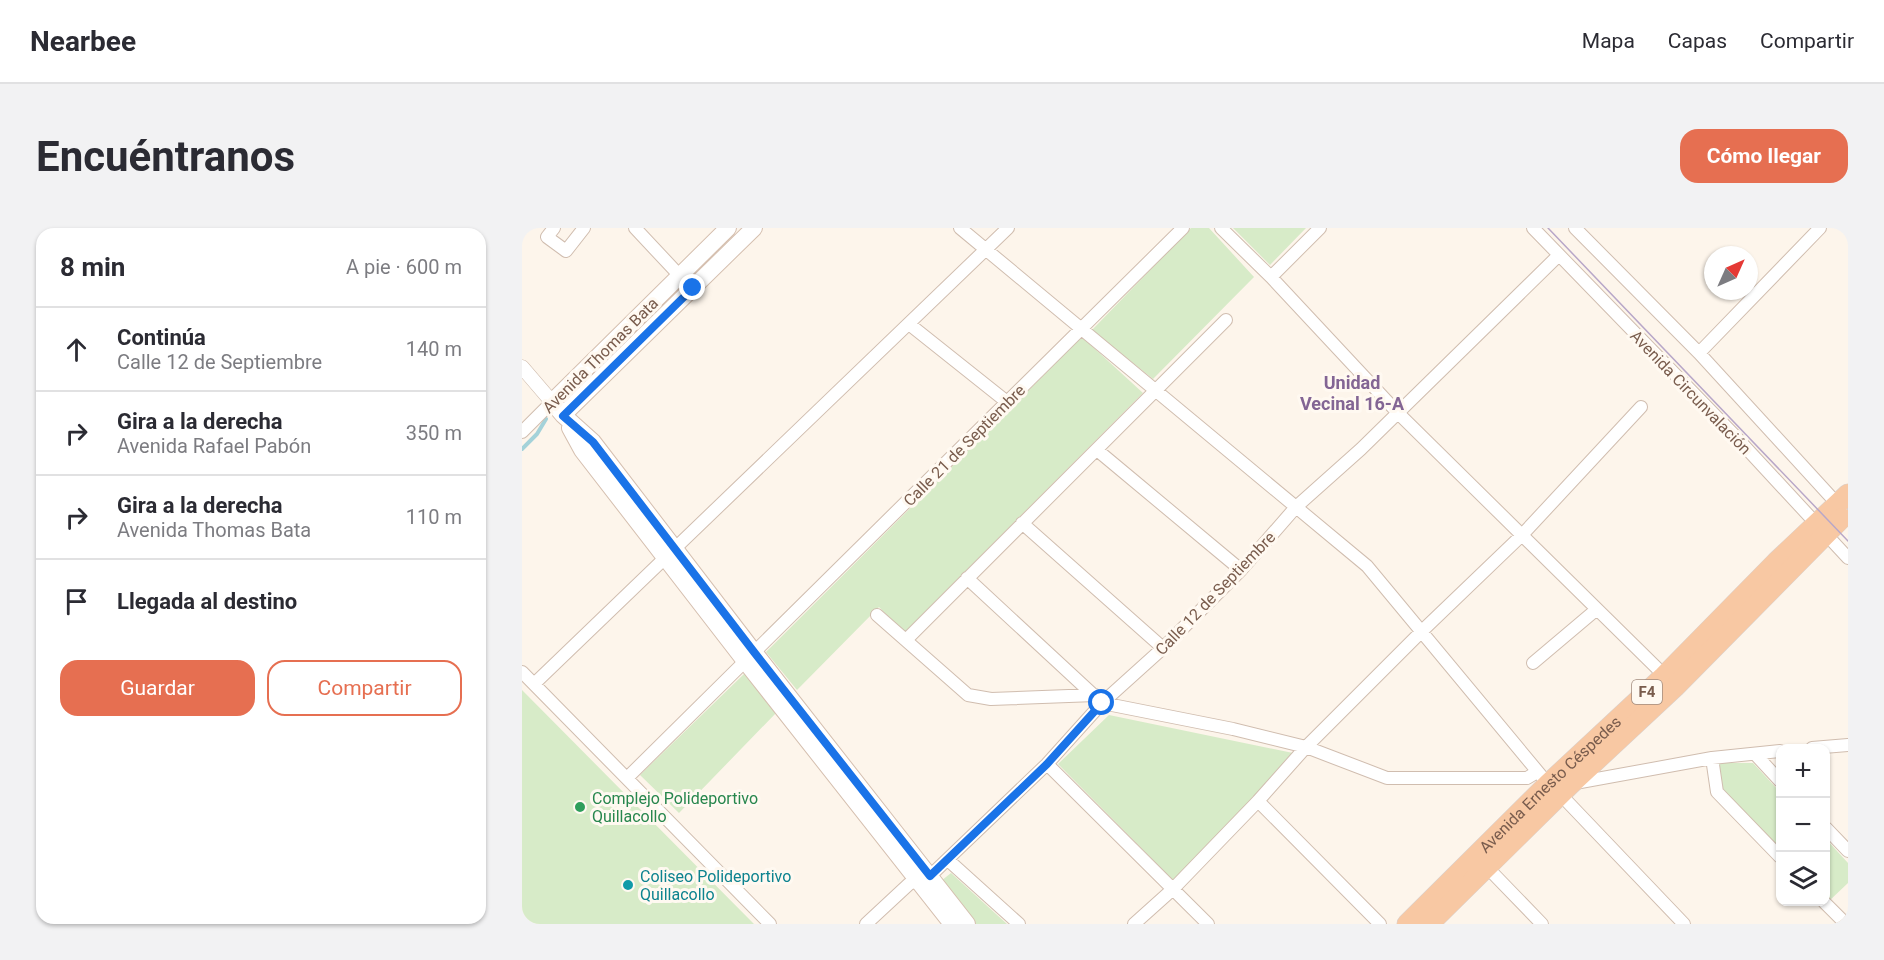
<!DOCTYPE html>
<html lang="es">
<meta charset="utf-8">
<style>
body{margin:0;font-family:Roboto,sans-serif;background:#f2f2f3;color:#2b2b33}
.controls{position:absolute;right:18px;bottom:18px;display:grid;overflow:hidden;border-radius:12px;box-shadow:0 2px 4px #0004}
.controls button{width:54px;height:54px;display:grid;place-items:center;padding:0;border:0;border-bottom:2px solid #e1e1e2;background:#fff;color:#2b2b33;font:30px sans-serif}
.compass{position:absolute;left:1182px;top:18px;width:54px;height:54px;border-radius:50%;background:#fff;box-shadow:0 2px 4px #0004;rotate:45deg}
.stop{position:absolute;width:18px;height:18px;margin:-14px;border:4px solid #1a73e8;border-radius:50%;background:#fff}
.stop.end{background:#1a73e8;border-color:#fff;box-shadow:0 2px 6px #0008}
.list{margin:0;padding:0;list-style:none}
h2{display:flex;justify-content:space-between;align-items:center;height:78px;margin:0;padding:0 24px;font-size:26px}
h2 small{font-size:20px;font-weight:400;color:#7c7c81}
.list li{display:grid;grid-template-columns:39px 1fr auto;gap:18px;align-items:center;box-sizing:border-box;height:84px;padding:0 24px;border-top:2px solid #e1e1e2}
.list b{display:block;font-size:22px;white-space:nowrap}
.list p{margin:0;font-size:20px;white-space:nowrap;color:#7c7c81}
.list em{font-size:20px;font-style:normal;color:#7c7c81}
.actions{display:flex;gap:12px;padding:18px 24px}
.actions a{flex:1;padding:14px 0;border:2px solid #e66f51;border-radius:18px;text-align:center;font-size:21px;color:#e66f51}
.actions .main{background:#e66f51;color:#fff}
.icon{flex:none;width:33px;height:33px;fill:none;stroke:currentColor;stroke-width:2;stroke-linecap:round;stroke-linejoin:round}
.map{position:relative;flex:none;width:1326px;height:696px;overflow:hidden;border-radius:18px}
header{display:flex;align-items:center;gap:36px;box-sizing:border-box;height:84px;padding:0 30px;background:#fff;border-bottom:2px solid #e1e1e2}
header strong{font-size:28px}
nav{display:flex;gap:33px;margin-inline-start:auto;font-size:21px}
.intro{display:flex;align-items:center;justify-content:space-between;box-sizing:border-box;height:144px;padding:0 36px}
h1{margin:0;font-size:42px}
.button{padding:15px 27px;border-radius:18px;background:#e66f51;color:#fff;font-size:21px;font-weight:700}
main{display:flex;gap:36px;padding:0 36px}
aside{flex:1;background:#fff;border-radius:18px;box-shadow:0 2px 4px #0004}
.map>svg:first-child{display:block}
.green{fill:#d7ebc8}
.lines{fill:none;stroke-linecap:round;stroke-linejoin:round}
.stream{stroke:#a4d2d9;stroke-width:4}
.minor-casing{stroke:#d0bdaf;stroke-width:14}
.tertiary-casing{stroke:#d0bdaf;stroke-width:15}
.secondary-casing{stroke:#d5bfaf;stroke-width:18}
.trunk-casing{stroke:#d9d1cd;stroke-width:21}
.minor{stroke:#fff;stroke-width:12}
.tertiary{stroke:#fff;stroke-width:14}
.secondary{stroke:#fff;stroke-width:16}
.trunk{stroke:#f8c8a3;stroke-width:20}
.tram{stroke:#b8a7c8;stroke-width:1.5}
.route{stroke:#1a73e8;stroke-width:8}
.leisure-dot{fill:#2e9e5b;stroke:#fff9f1;stroke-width:2}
.culture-dot{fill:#0f9aa8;stroke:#fff9f1;stroke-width:2}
.labels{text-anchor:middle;stroke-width:6;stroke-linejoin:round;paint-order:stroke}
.shield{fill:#fff9f1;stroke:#a18b7e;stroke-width:1.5}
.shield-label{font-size:15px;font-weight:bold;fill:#795c4d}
.street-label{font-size:16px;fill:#795c4d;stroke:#fff9f1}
.leisure-label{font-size:16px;fill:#27864d;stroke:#fff9f1;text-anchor:start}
.culture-label{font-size:16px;fill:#0d838f;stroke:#fff9f1;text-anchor:start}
.neighbourhood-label{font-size:18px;font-weight:bold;fill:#836594;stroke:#fff9f1}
</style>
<header>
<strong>Nearbee</strong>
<nav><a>Mapa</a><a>Capas</a><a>Compartir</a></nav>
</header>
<div class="intro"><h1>Encuéntranos</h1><a class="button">Cómo llegar</a></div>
<main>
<aside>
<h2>8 min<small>A pie · 600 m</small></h2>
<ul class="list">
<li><svg class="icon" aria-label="ahead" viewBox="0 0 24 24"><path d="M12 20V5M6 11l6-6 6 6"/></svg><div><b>Continúa</b><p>Calle 12 de Septiembre</p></div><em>140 m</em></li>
<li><svg class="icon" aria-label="right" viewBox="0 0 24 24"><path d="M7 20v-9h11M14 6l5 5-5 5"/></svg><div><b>Gira a la derecha</b><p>Avenida Rafael Pabón</p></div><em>350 m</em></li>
<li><svg class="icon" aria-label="right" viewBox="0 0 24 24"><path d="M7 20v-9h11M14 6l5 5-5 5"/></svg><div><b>Gira a la derecha</b><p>Avenida Thomas Bata</p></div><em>110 m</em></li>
<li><svg class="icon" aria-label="arrive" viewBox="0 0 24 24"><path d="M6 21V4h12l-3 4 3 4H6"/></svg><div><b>Llegada al destino</b></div></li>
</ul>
<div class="actions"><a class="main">Guardar</a><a>Compartir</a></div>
</aside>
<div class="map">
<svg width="1326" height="696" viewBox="0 0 1326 696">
<rect width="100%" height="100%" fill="#fdf5eb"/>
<!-- green -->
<path class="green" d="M 669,0 L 687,0 L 732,49 L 631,151 L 570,102 Z
M 711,0 L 784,0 L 748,37 Z
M 560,109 L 621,165 L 382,405 L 357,379 L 275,462 L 244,424 Z
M 223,445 L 254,485 L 157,585 L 118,547 Z
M 0,462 L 232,696 L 0,696 Z
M 587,487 L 776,526 L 651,652 L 536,536 Z
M 1195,535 L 1231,535 L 1258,564 L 1258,623 L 1200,562 Z
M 1304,611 L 1326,635 L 1326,655 L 1306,674 L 1304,671 Z
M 429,645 L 485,696 L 454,696 L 419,653 Z"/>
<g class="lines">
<!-- stream -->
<path class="stream" d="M 0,221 L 15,206 L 24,191"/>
<!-- minor casing -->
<g class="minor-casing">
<path id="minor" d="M 32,0 L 25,9 L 44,23 L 62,0
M 113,0 L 158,48
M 438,0 L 845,338 L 1026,556 L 1038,566 L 1162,696
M 699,0 L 749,49 L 876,185 L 1146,451
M 1011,0 L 1213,208 L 1326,330
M 1053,0 L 1177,125 L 1319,280
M 749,49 L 798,0
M 387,96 L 485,174
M 1177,125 L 1298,0
M 0,204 L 30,174
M 575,222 L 719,342
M 500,295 L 641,420
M 445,350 L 580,475 L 711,501 L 784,519 L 865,550 L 1005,550 L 1015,544
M 355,387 L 446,467 L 469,471 L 573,467
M 384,412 L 704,92
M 1011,435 L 1075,381
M 0,444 L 248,696
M 12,456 L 486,0
M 1290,520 L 1326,517
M 1233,526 L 1258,553
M 1190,530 L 1195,564 L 1258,629
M 525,536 L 686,696
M 105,550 L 661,0
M 1053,555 L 1190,530 L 1258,523
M 736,573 L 858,696
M 1304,600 L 1326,623
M 426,632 L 497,696
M 960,634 L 1020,696
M 1302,674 L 1324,696
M 344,696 L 387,656 L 408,648 L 525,536 L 580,475 L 641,420 L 719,342 L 774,279 L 839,221 L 1037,27
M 612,696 L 651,661 L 736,573 L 784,519 L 900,403 L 1000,307 L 1119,179"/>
</g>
<!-- tertiary casing -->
<g class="tertiary-casing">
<path id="tertiary" d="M 0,139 L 30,174"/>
</g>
<!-- secondary casing -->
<g class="secondary-casing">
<path id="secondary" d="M 206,0 L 30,174 L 41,187 L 71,214 L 232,424 L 445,696
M 41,187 L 232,0
M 48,200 L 60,222 L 223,433 L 430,696"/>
</g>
<!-- trunk casing -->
<g class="trunk-casing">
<g id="trunk">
<path id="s1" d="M 885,696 L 1026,556 L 1142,448 L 1254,334 L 1326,266"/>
<path d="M 907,696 L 1049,556 L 1153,459 L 1320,290"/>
</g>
</g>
<!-- minor -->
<use href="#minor" class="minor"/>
<!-- tertiary -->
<use href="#tertiary" class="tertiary"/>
<!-- secondary -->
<use href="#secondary" class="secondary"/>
<!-- trunk -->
<use href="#trunk" class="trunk"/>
<!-- tram -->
<path class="tram" d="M 1026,0 L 1326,313"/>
</g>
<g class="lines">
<!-- route -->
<path class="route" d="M 171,60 L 41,188 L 71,214 L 232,424 L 408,648 L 525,536 L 580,475"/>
</g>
<!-- markers -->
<circle class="leisure-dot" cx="58" cy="579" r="6"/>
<circle class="culture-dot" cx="106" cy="657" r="6"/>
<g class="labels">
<!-- shield labels -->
<rect class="shield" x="1110" y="452" width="30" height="24" rx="4.5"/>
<g class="shield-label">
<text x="1125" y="469">F4</text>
</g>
<!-- street labels -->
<g class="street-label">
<text transform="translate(78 127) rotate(-45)" y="6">Avenida Thomas Bata</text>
<text transform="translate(1169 164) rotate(46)" y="6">Avenida Circunvalación</text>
<text transform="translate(442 217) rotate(-45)" y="6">Calle 21 de Septiembre</text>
<text transform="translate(693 365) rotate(-46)" y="6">Calle 12 de Septiembre</text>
<text dy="6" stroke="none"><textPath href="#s1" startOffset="200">Avenida Ernesto Céspedes</textPath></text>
</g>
<!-- leisure labels -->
<g class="leisure-label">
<text x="70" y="576">Complejo Polideportivo<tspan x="70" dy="18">Quillacollo</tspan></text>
</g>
<!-- culture labels -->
<g class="culture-label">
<text x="118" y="654">Coliseo Polideportivo<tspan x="118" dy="18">Quillacollo</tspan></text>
</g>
<!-- neighbourhood labels -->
<g class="neighbourhood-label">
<text x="830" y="161">Unidad<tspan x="830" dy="21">Vecinal 16-A</tspan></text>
</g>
</g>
</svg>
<div class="controls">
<button>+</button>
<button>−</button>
<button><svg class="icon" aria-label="layers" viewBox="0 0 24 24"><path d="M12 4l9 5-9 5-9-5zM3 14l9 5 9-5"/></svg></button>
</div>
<svg class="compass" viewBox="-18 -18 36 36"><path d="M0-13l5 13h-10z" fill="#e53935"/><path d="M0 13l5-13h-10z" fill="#7c7c81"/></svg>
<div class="stop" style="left:580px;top:475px"></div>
<div class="stop end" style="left:171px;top:60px"></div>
</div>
</main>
